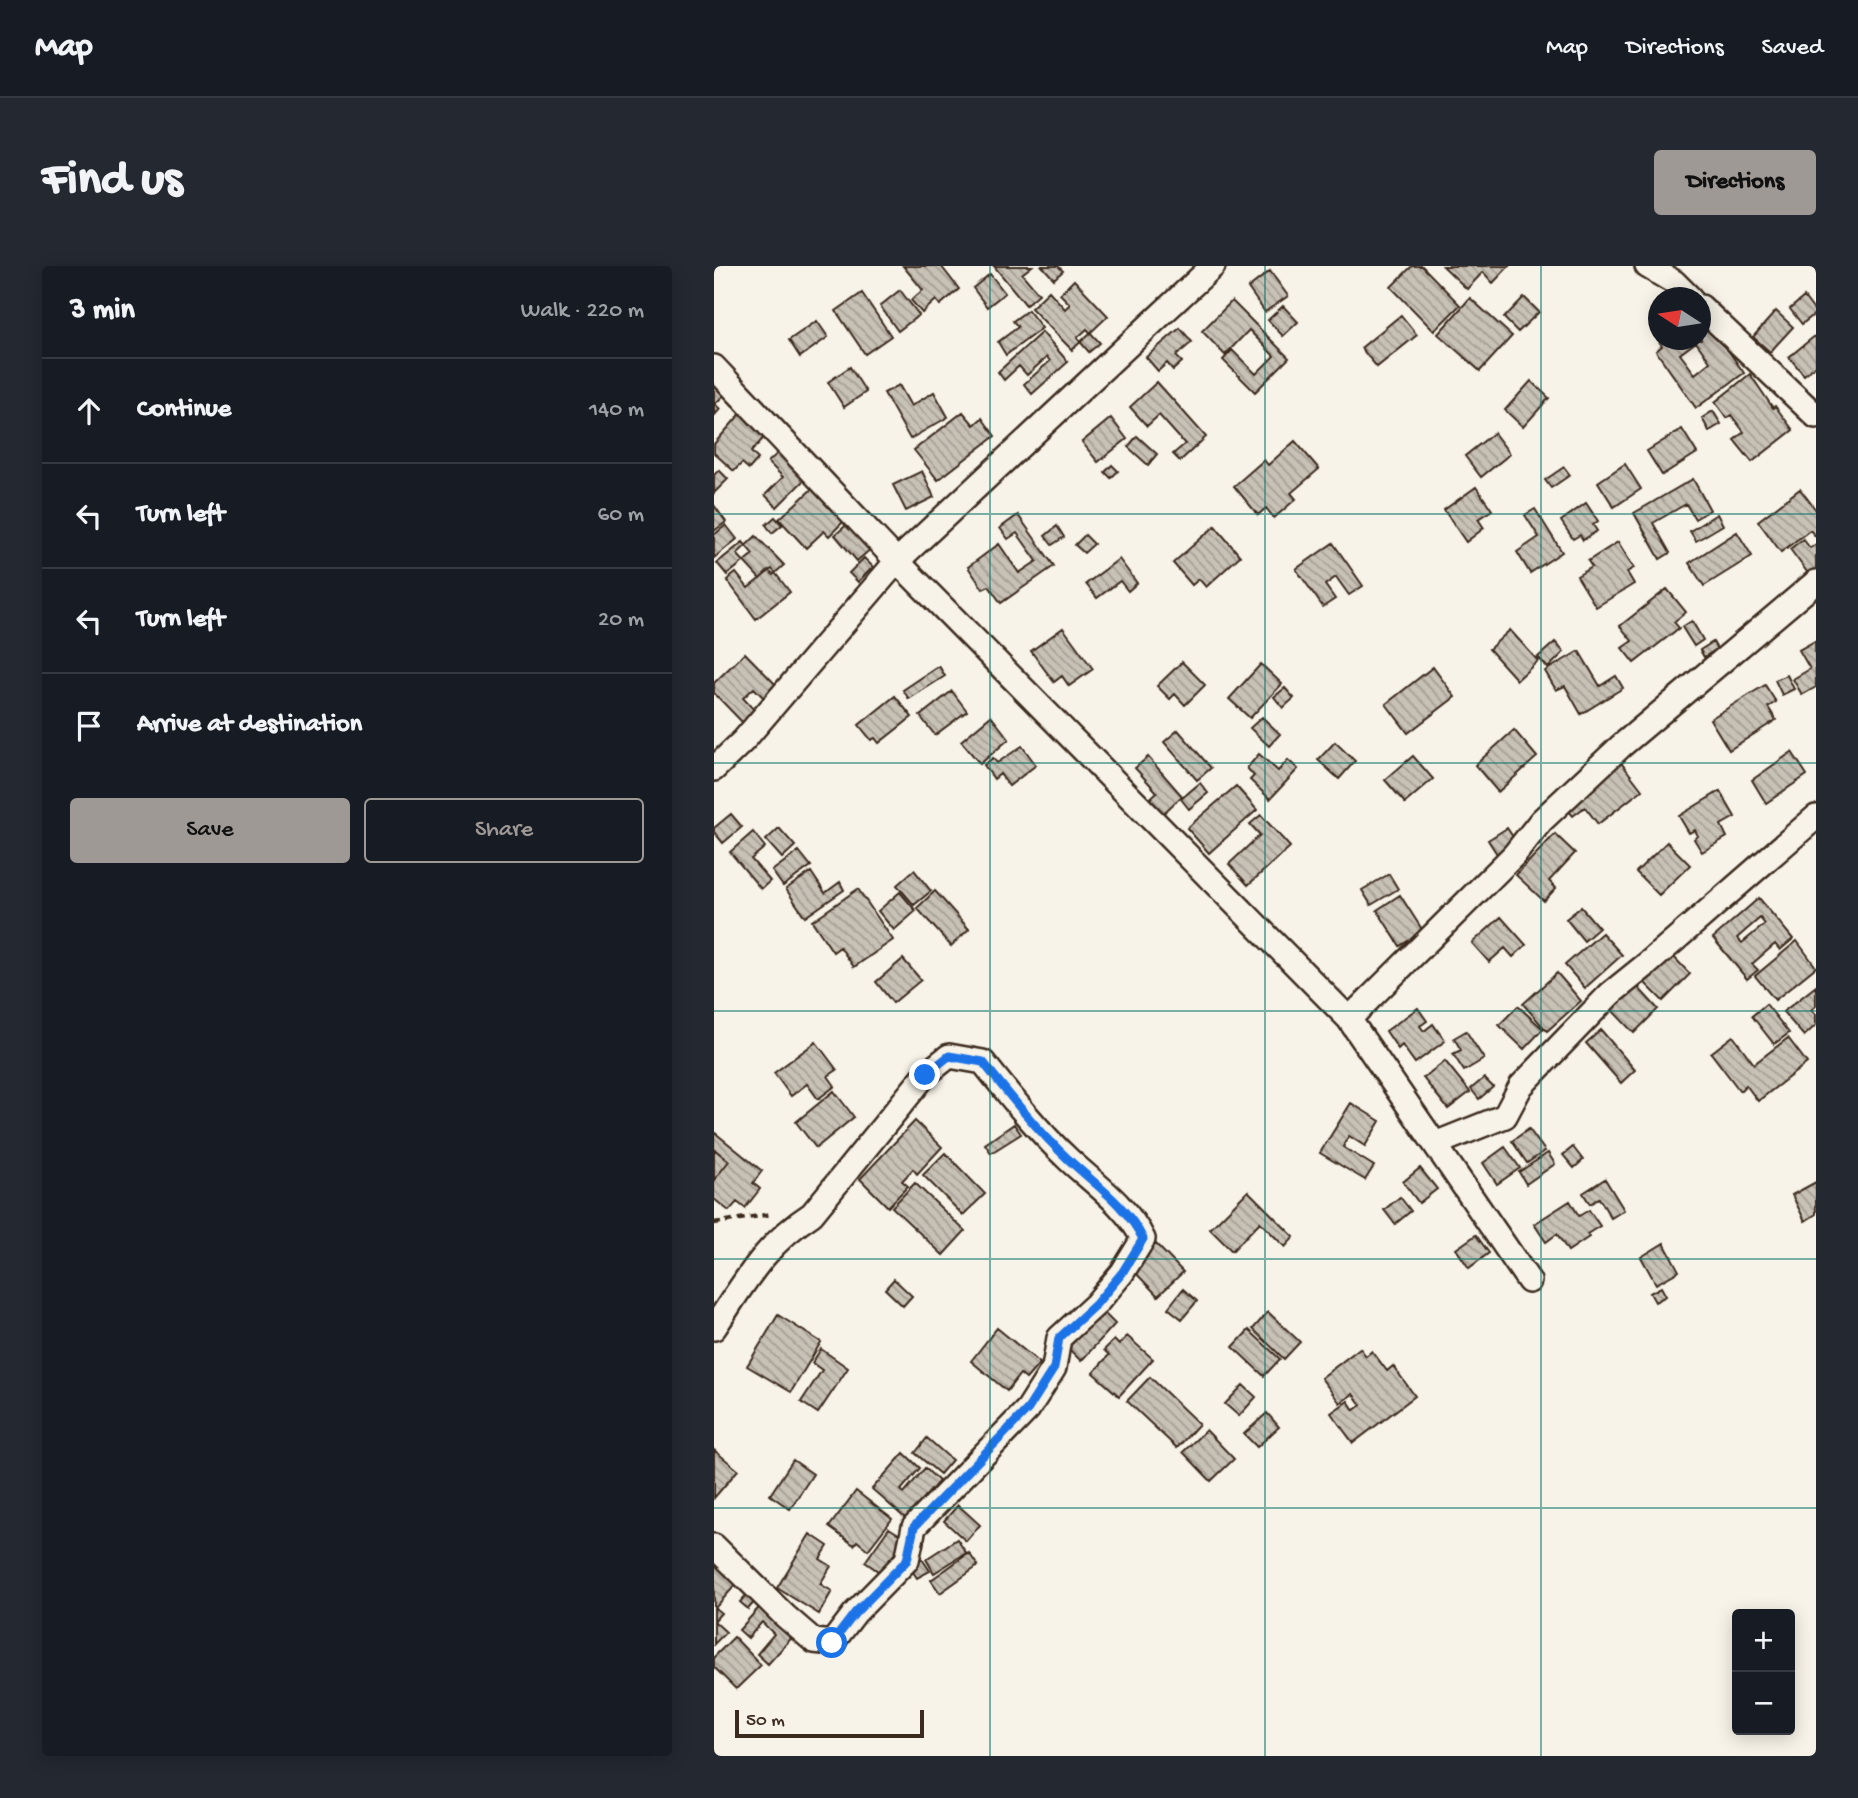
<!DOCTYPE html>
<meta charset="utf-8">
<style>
body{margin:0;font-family:"Gochi Hand",sans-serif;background:#242831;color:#f1f3f6}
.controls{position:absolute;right:21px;bottom:21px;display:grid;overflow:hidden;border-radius:7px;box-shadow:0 4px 18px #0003}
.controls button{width:63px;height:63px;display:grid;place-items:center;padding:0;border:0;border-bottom:2px solid #363941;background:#171b24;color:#f1f3f6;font:35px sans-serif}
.compass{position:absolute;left:934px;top:21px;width:63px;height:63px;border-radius:50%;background:#171b24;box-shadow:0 4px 18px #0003;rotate:282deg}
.scale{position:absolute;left:21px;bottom:18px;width:189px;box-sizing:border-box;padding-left:7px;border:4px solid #3b2a1e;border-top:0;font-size:19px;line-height:24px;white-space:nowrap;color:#3b2a1e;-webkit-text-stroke:5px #f7f3e8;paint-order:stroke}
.stop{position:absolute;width:21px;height:21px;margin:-16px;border:5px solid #1a73e8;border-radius:50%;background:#fff}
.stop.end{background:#1a73e8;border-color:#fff;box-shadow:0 2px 7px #0008}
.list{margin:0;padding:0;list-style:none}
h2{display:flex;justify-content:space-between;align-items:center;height:91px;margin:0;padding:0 28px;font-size:30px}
h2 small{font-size:23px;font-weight:400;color:#9ea1a6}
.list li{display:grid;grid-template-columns:46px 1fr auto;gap:21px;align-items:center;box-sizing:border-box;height:105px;padding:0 28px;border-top:2px solid #363941}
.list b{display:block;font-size:26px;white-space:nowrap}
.list em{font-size:23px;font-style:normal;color:#9ea1a6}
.actions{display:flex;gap:14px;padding:21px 28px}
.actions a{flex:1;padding:16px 0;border:2px solid #9f9995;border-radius:7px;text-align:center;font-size:24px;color:#9f9995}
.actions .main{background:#9f9995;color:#111}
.icon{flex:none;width:38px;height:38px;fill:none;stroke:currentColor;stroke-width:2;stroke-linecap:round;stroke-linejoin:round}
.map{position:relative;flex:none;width:1102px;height:1490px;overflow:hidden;border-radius:7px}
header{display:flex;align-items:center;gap:42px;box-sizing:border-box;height:98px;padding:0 35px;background:#171b24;border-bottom:2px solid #363941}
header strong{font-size:33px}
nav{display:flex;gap:38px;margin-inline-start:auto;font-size:24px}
.intro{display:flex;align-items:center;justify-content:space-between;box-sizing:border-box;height:168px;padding:0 42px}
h1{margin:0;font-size:49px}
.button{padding:18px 32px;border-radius:7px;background:#9f9995;color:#111;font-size:24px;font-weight:700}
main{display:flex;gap:42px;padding:0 42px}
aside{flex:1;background:#171b24;border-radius:7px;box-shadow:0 4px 18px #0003}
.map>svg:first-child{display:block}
.building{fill:url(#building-back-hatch);stroke:#3b2a1e;stroke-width:2;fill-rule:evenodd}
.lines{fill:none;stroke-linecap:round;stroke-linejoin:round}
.minor-casing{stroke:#3b2a1e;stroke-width:28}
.path{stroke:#3b2a1e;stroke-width:4.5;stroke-dasharray:7 5;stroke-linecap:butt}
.minor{stroke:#f7f3e8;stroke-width:23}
.route{stroke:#1a73e8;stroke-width:9}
.grid{fill:none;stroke:#0f766e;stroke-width:2;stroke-opacity:0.55}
</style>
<header>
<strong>Map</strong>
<nav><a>Map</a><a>Directions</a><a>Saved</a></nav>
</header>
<div class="intro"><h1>Find us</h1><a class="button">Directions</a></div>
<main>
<aside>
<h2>3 min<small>Walk · 220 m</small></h2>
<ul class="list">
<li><svg class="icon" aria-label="ahead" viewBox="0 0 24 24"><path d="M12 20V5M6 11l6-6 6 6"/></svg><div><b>Continue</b></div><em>140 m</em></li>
<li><svg class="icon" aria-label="left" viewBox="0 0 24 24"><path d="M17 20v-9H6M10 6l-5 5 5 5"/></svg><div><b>Turn left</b></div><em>60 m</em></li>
<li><svg class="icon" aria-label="left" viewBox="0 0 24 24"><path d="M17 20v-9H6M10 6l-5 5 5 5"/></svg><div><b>Turn left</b></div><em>20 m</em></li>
<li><svg class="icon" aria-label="arrive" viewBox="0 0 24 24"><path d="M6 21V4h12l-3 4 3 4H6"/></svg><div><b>Arrive at destination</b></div></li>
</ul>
<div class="actions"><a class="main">Save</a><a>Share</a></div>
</aside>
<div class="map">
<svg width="1102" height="1490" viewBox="0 0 1102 1490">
<defs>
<pattern id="building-back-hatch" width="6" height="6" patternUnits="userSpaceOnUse" patternTransform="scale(1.75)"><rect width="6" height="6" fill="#c8c1b6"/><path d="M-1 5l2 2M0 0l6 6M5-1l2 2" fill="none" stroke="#a49d93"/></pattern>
</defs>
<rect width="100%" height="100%" fill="#f7f3e8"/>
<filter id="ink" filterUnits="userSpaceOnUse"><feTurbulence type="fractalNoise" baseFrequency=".0143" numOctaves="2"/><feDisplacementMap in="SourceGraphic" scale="14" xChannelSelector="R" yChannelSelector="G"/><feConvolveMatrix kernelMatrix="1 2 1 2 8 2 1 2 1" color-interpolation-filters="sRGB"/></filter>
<g filter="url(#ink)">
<!-- building -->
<path class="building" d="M 189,0 L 227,0 L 245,23 L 226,39 L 222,34 L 208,47 L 197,34 L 209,24 Z
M 280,0 L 318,0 L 308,8 L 325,28 L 312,39 Z
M 328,0 L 344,0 L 349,5 L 340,13 Z
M 698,0 L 708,0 L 746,39 L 720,65 L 677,21 Z
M 729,0 L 795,0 L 779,17 L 769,6 L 753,23 Z
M 556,5 L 574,30 L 551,46 L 534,22 Z
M 276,8 L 291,27 L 273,41 L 259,22 Z
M 360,14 L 394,50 L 358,84 L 317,42 L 335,25 L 351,43 L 356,38 L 346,28 Z
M 186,24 L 205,49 L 184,65 L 166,40 Z
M 148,27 L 177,70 L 151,88 L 122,45 Z
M 810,31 L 825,46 L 804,66 L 790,52 Z
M 1090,31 L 1102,47 L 1088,58 L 1076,43 Z
M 756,32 L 798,70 L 766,105 L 724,68 Z
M 518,35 L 575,92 L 541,126 L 509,94 L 518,84 L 542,108 L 560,90 L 535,64 L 511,89 L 488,65 Z
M 569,40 L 584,56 L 569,70 L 554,54 Z
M 314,44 L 328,62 L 292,89 L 284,76 L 304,61 L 299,55 Z
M 1062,45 L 1079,61 L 1056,86 L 1039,71 Z
M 987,46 L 1030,107 L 982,142 L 942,85 L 948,80 L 943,72 L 945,71 L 945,74 L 987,74 ZM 982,76 L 996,96 L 981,108 L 966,88 Z
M 687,49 L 703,69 L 663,101 L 647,82 Z
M 103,55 L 114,71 L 86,91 L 75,74 Z
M 466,62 L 478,76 L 462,90 L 468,96 L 459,104 L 453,97 L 444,105 L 432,91 Z
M 373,63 L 386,77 L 375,86 L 363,72 Z
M 328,66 L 354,96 L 318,128 L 310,118 L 336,95 L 333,91 L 313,109 L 305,100 L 290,114 L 284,106 Z
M 1102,69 L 1102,99 L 1090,109 L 1075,91 Z
M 136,101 L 152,126 L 130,141 L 114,116 Z
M 1036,108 L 1059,142 L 1061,140 L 1079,164 L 1038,196 L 1020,174 L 1030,166 L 1017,149 L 1013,152 L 1001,136 Z
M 817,115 L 835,132 L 809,161 L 791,144 Z
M 443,116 L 492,171 L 466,195 L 459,188 L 471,178 L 445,149 L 433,160 L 416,141 Z
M 0,117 L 11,128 L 1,138 L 6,143 L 0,150 Z
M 185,119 L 197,140 L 220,126 L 234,151 L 196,173 L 170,127 Z
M 999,145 L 1007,158 L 995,165 L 988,152 Z
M 28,146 L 53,168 L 37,186 L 44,193 L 35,203 L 28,197 L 20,205 L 0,187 L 0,178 Z
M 249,146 L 260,159 L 268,152 L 281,170 L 224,214 L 200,184 Z
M 397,152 L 413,173 L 384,196 L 368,176 Z
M 968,163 L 983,187 L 948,209 L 933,185 Z
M 780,167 L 796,188 L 767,211 L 751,190 Z
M 423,170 L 443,188 L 434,199 L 414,181 Z
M 581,175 L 605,203 L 577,227 L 582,233 L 560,252 L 552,242 L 544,249 L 520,220 L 550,194 L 554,199 Z
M 67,184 L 94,210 L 63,241 L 51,229 L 69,211 L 54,196 Z
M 911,198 L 927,223 L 900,241 L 884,216 Z
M 398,199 L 404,205 L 397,212 L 391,206 Z
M 850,201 L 856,209 L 837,222 L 831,214 Z
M 5,204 L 14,213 L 0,227 L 0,209 Z
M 208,205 L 220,231 L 192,245 L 179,219 Z
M 979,213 L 996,244 L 981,253 L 972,238 L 939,257 L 956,287 L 946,293 L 920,247 Z
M 762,221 L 778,244 L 764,253 L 770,262 L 752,276 L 730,244 Z
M 99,222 L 130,255 L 115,270 L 110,265 L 92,282 L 65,253 Z
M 1086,223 L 1102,244 L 1102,271 L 1096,264 L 1067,286 L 1044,255 Z
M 872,237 L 884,255 L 879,259 L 883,265 L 869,274 L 866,269 L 859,273 L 847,255 Z
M 0,239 L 12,256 L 0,265 Z
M 821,243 L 848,286 L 816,307 L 803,286 L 825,271 L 811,249 Z
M 1003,248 L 1009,259 L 982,275 L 976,265 Z
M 304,249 L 340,300 L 287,337 L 275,320 L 269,323 L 254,301 L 285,278 L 305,307 L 323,295 L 303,267 L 294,273 L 286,262 Z
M 61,251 L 68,259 L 58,267 L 52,259 Z
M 137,255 L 159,281 L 143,295 L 121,269 Z
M 12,259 L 23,273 L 0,292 L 0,269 Z
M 343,260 L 350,271 L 338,279 L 331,270 Z
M 501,260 L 526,290 L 492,321 L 485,313 L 478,319 L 459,297 Z
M 1023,266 L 1038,290 L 990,320 L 975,297 Z
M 371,269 L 380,278 L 370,287 L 361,279 Z
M 42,270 L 70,299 L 59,309 L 55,304 L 46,313 L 23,288 Z
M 1089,273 L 1096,282 L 1102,278 L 1102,311 L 1099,314 L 1076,283 Z
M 29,276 L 39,288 L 13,309 L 3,297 Z
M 904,276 L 920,302 L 913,306 L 920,318 L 882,341 L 863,310 L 878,301 L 874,295 Z
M 619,277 L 649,320 L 635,329 L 622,311 L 611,319 L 621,333 L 609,341 L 582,303 Z
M 150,292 L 159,301 L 144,316 L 135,307 Z
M 405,293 L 423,317 L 414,325 L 406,315 L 383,332 L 372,318 Z
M 58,303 L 76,326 L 42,353 L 13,314 L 22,307 L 34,322 Z
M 953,323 L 972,346 L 960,356 L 965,362 L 920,397 L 908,382 L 918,375 L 906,360 Z
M 978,355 L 989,374 L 980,380 L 968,361 Z
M 349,362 L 379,403 L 355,420 L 348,410 L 340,416 L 317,385 Z
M 796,364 L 824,395 L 803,414 L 775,383 Z
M 1101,375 L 1102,421 L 1088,429 L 1079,413 L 1096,403 L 1085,384 Z
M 841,376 L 850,386 L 834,402 L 824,391 Z
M 999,376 L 1003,383 L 990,391 L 986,384 Z
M 865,385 L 886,420 L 902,410 L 909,422 L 867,448 L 851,420 L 842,424 L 831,405 Z
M 31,387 L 65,422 L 53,435 L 40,422 L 29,432 L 42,446 L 30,458 L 0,427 L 0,417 Z
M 468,396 L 491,419 L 471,439 L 461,428 L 456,433 L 443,420 Z
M 547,398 L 568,418 L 536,452 L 515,433 Z
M 225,400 L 231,410 L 195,433 L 189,424 Z
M 719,401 L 741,431 L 694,467 L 672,438 Z
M 1073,409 L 1080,423 L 1068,429 L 1061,414 Z
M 1051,419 L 1062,436 L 1054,441 L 1062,454 L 1015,484 L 996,453 Z
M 571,422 L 580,432 L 569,442 L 560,431 Z
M 238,425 L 253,445 L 221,469 L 206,450 Z
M 181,430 L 198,451 L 165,477 L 161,472 L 157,474 L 145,459 Z
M 277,450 L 295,473 L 266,498 L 247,475 Z
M 548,451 L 566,468 L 555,480 L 536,462 Z
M 464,464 L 497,502 L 483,514 L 450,476 Z
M 800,464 L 823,491 L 784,526 L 761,499 Z
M 621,476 L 641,495 L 625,513 L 604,494 Z
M 308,480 L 322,499 L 295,520 L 286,508 L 280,513 L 270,499 L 279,492 L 283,497 Z
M 1078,486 L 1093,509 L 1052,537 L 1038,514 Z
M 545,488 L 564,505 L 574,494 L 584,503 L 556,533 L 536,514 L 540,510 L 533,502 Z
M 699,490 L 719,513 L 691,537 L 671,514 Z
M 434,491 L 468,530 L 441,555 L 428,540 L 443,526 L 421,502 Z
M 905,494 L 928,524 L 884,558 L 871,541 L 859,550 L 849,538 Z
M 486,517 L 494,527 L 475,543 L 467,533 Z
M 522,520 L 543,544 L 495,587 L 473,562 Z
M 1006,525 L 1021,551 L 1007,559 L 1013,571 L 988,586 L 980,573 L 984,570 L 981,564 L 975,567 L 965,550 Z
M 17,548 L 28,561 L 9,577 L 0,566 L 0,562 Z
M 547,549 L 576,581 L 534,619 L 515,598 L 546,569 L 536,558 Z
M 65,562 L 81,580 L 68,592 L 52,574 Z
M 793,562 L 811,589 L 792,602 L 774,574 Z
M 39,566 L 51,581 L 37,593 L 56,615 L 47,623 L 16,586 Z
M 841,568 L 861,587 L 835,615 L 842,622 L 830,635 L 802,609 Z
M 953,576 L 976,599 L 945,629 L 922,606 Z
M 85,585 L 97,600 L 69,620 L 58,605 Z
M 200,604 L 217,625 L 200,639 L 183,619 Z
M 97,606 L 111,627 L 126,616 L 130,624 L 91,651 L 72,623 Z
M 675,608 L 684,623 L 657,639 L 648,624 Z
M 144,623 L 179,674 L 140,701 L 126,681 L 119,686 L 98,655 Z
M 221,625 L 255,663 L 237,680 L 203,642 Z
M 186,626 L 202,645 L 180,664 L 164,645 Z
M 686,629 L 709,665 L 686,680 L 663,644 Z
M 1045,632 L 1079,673 L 1066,684 L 1061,678 L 1038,698 L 1044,704 L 1033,713 L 999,672 ZM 1046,652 L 1051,658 L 1028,677 L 1023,672 Z
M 867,641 L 885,662 L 870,675 L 852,653 Z
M 787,651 L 812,679 L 799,691 L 791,682 L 775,696 L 758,677 Z
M 888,667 L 908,689 L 871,722 L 851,699 Z
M 1083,675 L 1102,701 L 1061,734 L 1041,710 Z
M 956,687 L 976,708 L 949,735 L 928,714 Z
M 189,693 L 207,714 L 179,737 L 162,716 Z
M 843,707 L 867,735 L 833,765 L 809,738 Z
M 921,718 L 944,743 L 920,767 L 896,742 Z
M 1102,720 L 1102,740 L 1097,744 L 1102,749 L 1102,759 L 1090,770 L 1069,746 Z
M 1052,738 L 1075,767 L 1060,778 L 1038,750 Z
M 804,740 L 829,763 L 810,783 L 785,759 Z
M 704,742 L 713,755 L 706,760 L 710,765 L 719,758 L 731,775 L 701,797 L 688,779 L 684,783 L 672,765 Z
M 887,764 L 921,804 L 907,817 L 872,777 Z
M 752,765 L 770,793 L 750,805 L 739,788 L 747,784 L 740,772 Z
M 1019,770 L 1040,798 L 1074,772 L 1093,797 L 1044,835 L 1032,819 L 1026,825 L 997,787 Z
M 102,776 L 123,804 L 114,810 L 121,820 L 104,833 L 93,818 L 77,830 L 60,807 Z
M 731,795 L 756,826 L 734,843 L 709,812 Z
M 770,812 L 779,821 L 765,833 L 757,823 Z
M 120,825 L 140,851 L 102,882 L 82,856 Z
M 637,837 L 666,855 L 651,880 L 635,870 L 629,881 L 660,900 L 651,914 L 606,887 Z
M 201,855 L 228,881 L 203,908 L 199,903 L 188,915 L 194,920 L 174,941 L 146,913 Z
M 300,858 L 307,868 L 277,887 L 271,878 Z
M 815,863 L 831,885 L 813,897 L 798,875 Z
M 0,866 L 48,905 L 39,917 L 46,923 L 31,942 L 23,936 L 15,945 L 0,933 L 0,914 L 15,895 L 0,883 Z
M 791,881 L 806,902 L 783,918 L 769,897 Z
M 859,881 L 869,894 L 860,902 L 849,889 Z
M 0,883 L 15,895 L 0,914 Z
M 231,887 L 271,928 L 249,949 L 209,909 Z
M 834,887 L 841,898 L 812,918 L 805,906 Z
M 706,902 L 723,923 L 705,937 L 689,916 Z
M 891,913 L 910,944 L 897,952 L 885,932 L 876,938 L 869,927 Z
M 1102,916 L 1102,948 L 1091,955 L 1078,929 Z
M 201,917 L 251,965 L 229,989 L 178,941 Z
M 534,925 L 580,971 L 571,981 L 546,956 L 518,985 L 496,963 Z
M 686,931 L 697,945 L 681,958 L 670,944 Z
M 856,935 L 865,950 L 875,944 L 886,960 L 873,968 L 875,971 L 854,985 L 843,968 L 832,976 L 820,958 Z
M 762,969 L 775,987 L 755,1002 L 742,983 Z
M 950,977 L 965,1005 L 942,1018 L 927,991 Z
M 442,978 L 469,1006 L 444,1030 L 417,1002 Z
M 180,1013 L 198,1030 L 189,1040 L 171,1023 Z
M 947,1021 L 952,1030 L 941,1036 L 936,1027 Z
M 469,1023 L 483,1035 L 468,1053 L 454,1042 Z
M 388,1045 L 401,1058 L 367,1095 L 354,1082 Z
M 554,1046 L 586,1076 L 570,1093 L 539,1063 Z
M 64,1049 L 107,1076 L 77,1126 L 33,1100 Z
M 283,1062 L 326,1097 L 312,1113 L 306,1108 L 293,1125 L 257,1095 Z
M 535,1064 L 566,1093 L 550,1110 L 519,1081 Z
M 413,1070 L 439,1093 L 405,1130 L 379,1107 L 395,1089 L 390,1084 L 400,1074 L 405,1079 Z
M 646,1082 L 652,1090 L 658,1085 L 673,1105 L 679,1100 L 701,1130 L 639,1177 L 617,1147 L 634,1135 L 640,1144 L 647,1139 L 639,1128 L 626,1137 L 607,1112 Z
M 107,1083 L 134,1102 L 104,1147 L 87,1136 L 108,1104 L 98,1097 Z
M 436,1111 L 485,1158 L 463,1182 L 413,1135 Z
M 529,1119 L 542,1131 L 525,1150 L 511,1138 Z
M 553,1147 L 565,1161 L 543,1181 L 530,1168 Z
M 492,1164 L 520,1193 L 497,1215 L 469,1186 Z
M 213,1172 L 238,1194 L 226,1208 L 201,1187 Z
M 0,1184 L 24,1204 L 0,1232 Z
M 190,1187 L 206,1202 L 187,1224 L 190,1227 L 211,1202 L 225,1215 L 192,1253 L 158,1223 Z
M 79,1194 L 99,1208 L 76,1243 L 56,1229 Z
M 142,1225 L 178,1253 L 154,1284 L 143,1275 L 140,1279 L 115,1261 Z
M 244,1239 L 266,1259 L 252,1275 L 230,1255 Z
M 175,1262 L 191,1272 L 167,1307 L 151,1296 Z
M 96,1268 L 114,1280 L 106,1293 L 117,1300 L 106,1318 L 118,1325 L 105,1348 L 63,1322 Z
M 243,1273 L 252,1287 L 220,1307 L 212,1293 Z
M 255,1287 L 264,1300 L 226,1327 L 217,1314 Z
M 0,1291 L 25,1315 L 1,1342 L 7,1347 L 0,1355 Z
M 208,1293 L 216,1305 L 203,1312 L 196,1301 Z
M 36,1325 L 44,1332 L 34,1343 L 26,1336 Z
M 50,1336 L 83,1366 L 54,1398 L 43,1388 L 60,1368 L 48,1356 L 34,1372 L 25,1364 Z
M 0,1355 L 12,1366 L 0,1378 Z
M 20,1371 L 47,1399 L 22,1423 L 0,1401 L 0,1391 Z"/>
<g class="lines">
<!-- minor casing -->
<g class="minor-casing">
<path id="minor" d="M 933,0 L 960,16 L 976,32
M 987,41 L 1102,150
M 0,101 L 183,295 L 635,753 L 815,1015
M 0,503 L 30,474 L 183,295 L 499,0
M 635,753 L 800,589 L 827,555 L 907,480 L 1102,316
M 721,878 L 791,850 L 807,820 L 896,728 L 932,699 L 1102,551
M 0,1062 C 31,1016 50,979 98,948 L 211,809 L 235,790 L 269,796 C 296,830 324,865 355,894 C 382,919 413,940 429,973 L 408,1007 L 382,1038 L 345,1072 L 340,1102 L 314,1143 L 200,1261 L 193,1294 L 141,1347 L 118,1377 L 100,1375 L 71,1350 L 0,1280"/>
</g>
<!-- path -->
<path class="path" d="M 0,957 L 58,948"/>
<!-- minor -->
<use href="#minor" class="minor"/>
</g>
</g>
<g class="lines" filter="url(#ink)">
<!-- route -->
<path class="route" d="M 118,1377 L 141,1347 L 193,1294 L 200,1261 L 314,1143 L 340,1102 L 345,1072 L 382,1038 L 408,1007 L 429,973 C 413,940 382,919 355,894 C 324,865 296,830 269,796 L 235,790 L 211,809"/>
</g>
<!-- grid -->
<path class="grid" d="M 276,0 L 276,1490M 551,0 L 551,1490M 827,0 L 827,1490M 0,248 L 1102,248M 0,497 L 1102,497M 0,745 L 1102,745M 0,993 L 1102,993M 0,1242 L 1102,1242"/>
</svg>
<div class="controls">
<button>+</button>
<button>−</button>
</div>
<svg class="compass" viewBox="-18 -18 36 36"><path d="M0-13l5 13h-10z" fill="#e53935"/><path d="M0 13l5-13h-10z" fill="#9ea1a6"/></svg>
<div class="scale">50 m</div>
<div class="stop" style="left:118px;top:1377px"></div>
<div class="stop end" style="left:211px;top:809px"></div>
</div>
</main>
